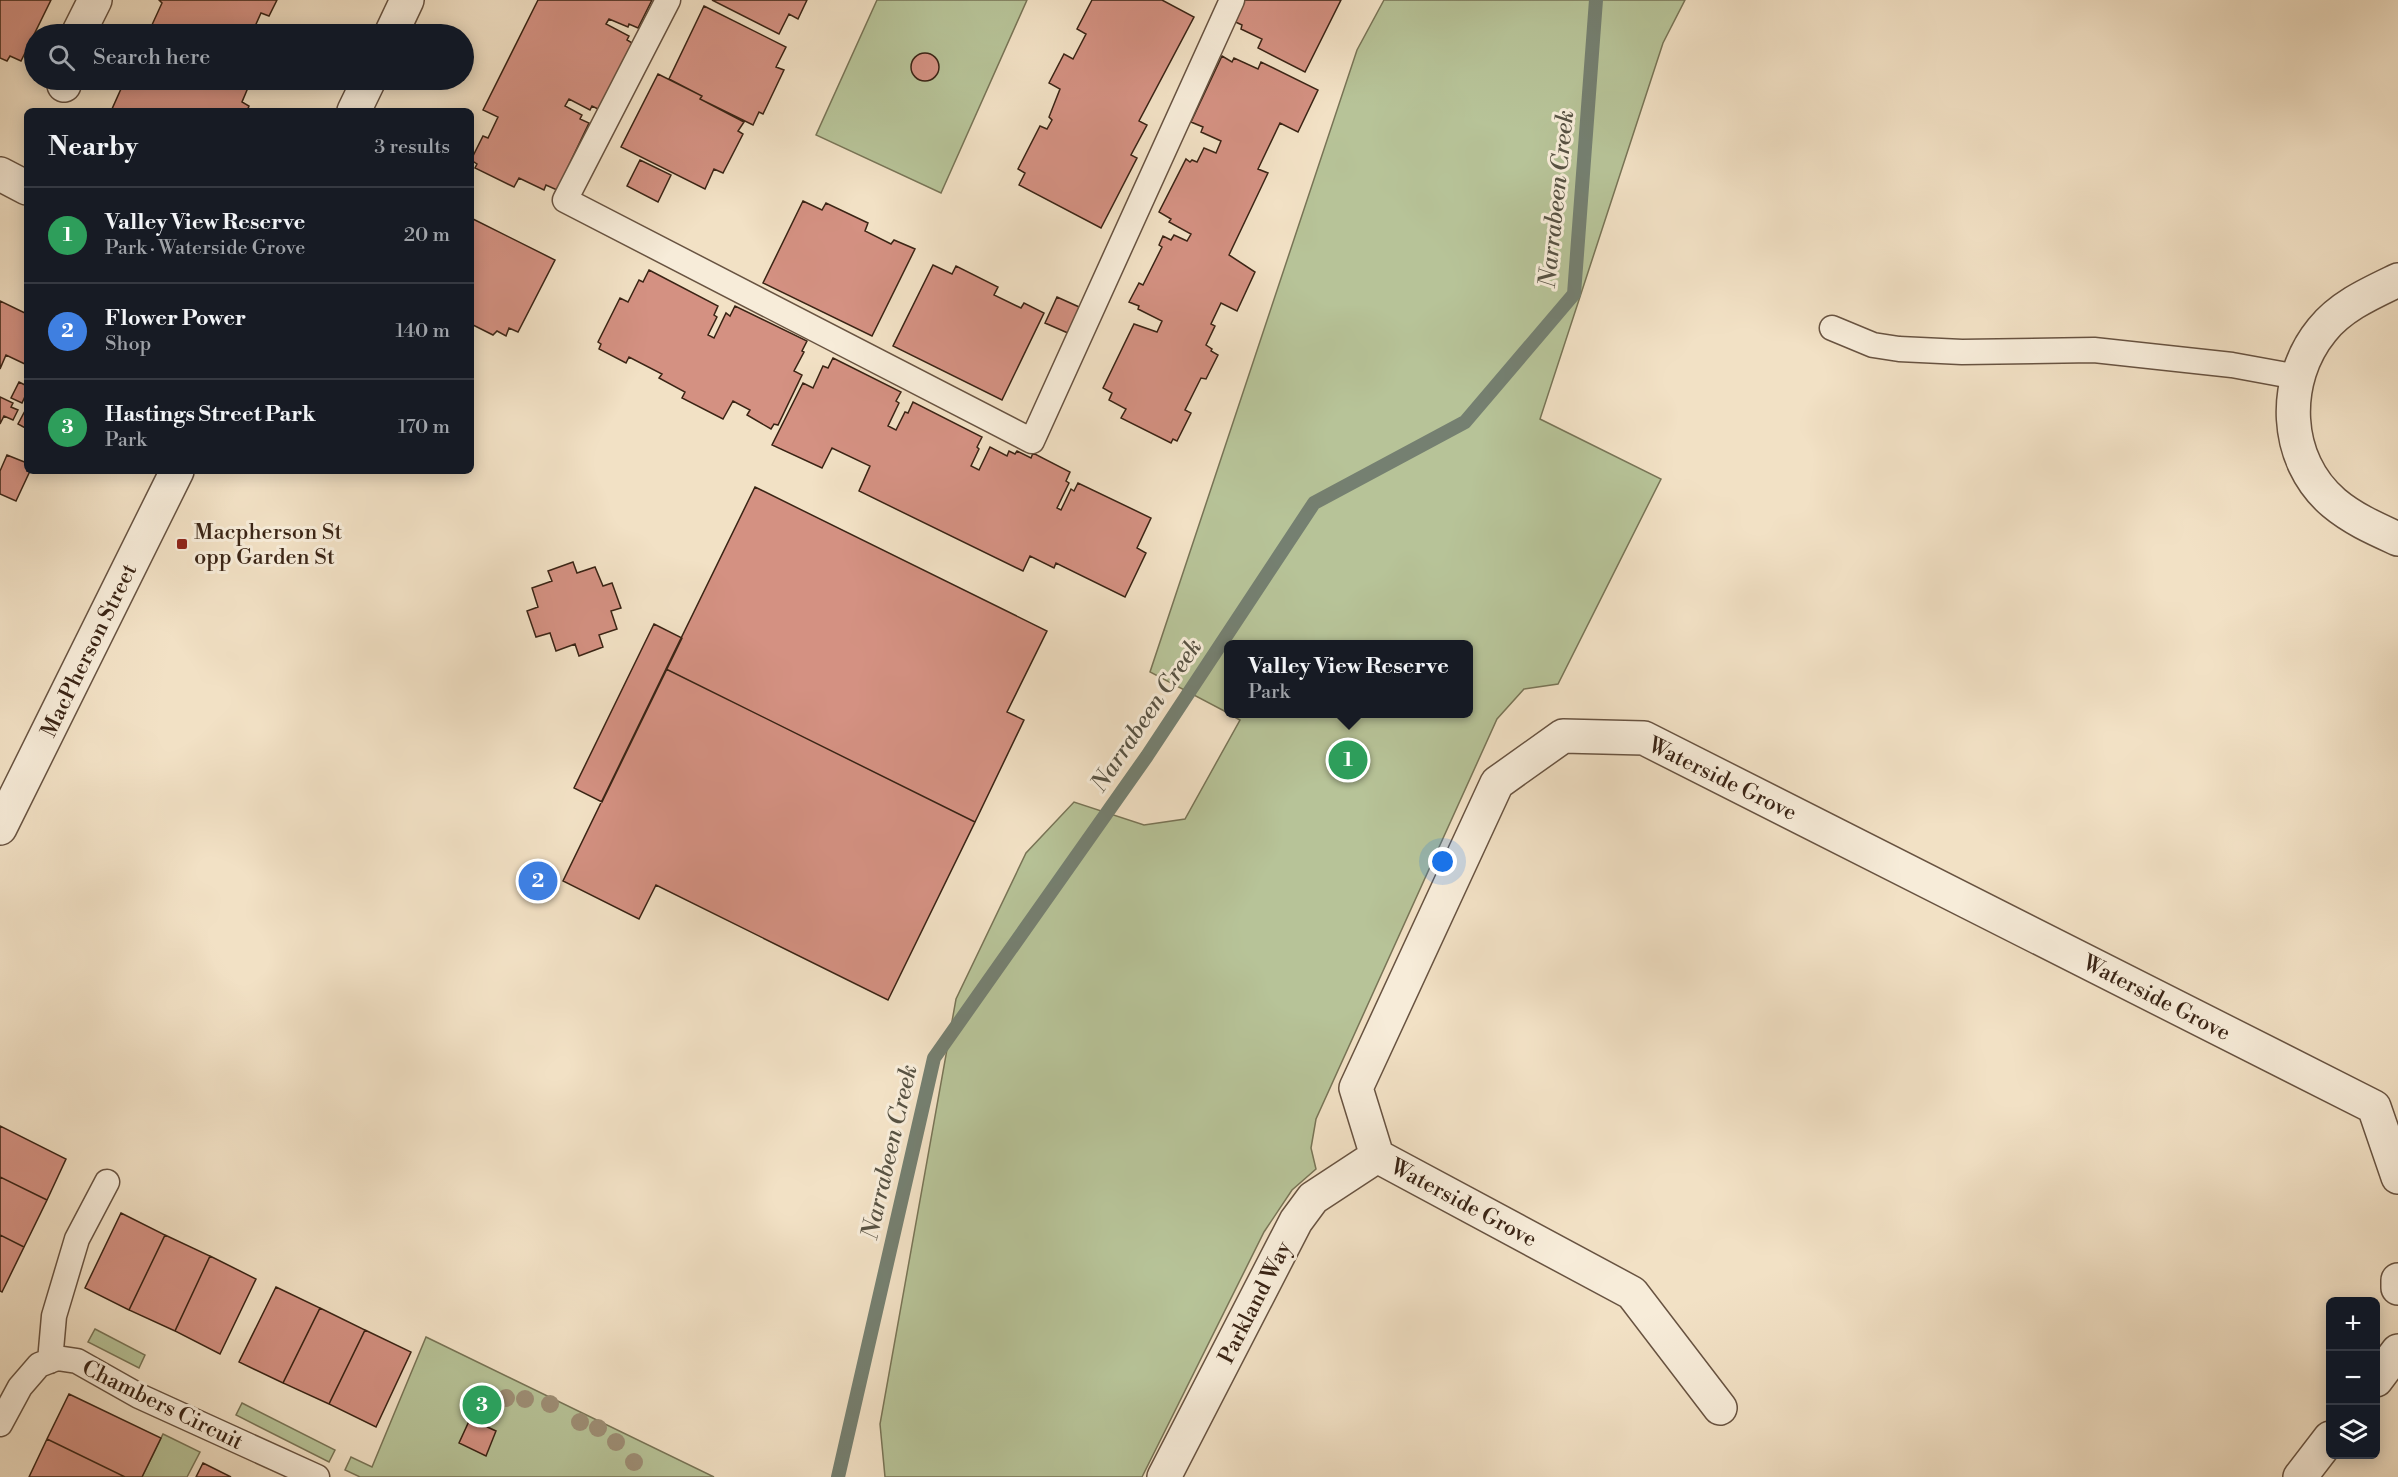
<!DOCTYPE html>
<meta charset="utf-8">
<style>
body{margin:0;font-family:"Libre Bodoni",serif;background:#20242c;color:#f1f3f6}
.controls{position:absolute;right:18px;bottom:18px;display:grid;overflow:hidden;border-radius:9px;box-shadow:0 3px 15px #0003}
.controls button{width:54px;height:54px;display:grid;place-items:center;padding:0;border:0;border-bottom:2px solid #363941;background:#171b24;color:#f1f3f6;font:30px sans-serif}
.you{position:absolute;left:1443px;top:862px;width:21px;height:21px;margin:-15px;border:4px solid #fff;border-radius:50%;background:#1a73e8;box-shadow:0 0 0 9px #1a73e833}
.badge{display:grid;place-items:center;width:39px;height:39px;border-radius:50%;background:#8c9099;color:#fff;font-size:20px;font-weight:700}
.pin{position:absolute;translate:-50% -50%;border:3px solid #fff;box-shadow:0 2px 6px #0006}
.popup{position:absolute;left:1224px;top:640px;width:249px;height:78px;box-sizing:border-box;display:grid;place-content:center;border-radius:9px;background:#171b24;filter:drop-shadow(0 2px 4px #0005);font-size:20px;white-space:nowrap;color:#9ea1a6}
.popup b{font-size:22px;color:#f1f3f6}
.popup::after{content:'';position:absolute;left:50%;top:100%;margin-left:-12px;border:12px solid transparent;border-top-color:#171b24}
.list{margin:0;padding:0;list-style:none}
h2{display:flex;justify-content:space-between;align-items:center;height:78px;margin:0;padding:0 24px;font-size:26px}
h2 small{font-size:20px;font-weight:400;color:#9ea1a6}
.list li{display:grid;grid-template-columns:39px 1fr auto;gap:18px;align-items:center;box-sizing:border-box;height:96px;padding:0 24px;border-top:2px solid #363941}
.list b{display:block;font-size:22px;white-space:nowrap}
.list p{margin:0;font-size:20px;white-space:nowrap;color:#9ea1a6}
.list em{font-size:20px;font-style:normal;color:#9ea1a6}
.icon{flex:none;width:33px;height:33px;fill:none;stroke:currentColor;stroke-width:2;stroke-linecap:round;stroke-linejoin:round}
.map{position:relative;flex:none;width:2398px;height:1477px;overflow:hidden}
.search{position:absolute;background:#171b24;box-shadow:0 3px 15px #0003;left:24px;top:24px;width:450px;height:66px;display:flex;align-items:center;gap:15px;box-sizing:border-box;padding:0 21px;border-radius:33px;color:#9ea1a6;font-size:22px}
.panel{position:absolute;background:#171b24;box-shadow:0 3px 15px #0003;left:24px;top:108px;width:450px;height:366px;border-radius:9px}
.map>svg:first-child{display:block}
.green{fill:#b7c398;stroke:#787456;stroke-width:1.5}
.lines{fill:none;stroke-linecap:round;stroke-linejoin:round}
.stream{stroke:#758071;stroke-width:14}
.building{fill:#d49182;stroke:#3a2415;stroke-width:1.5}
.service-casing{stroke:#685341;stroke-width:27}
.minor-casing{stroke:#685341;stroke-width:36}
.tertiary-casing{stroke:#685341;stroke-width:36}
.service{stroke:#f7ecd9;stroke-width:24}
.minor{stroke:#f7ecd9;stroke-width:33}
.tertiary{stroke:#f7ecd9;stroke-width:33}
.tree{fill:#9e8f76}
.poi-dot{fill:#8f2418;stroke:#f7ecd9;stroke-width:2}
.labels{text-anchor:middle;stroke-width:6;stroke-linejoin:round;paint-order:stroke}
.poi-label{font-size:22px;fill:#3a2415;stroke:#f7ecd9;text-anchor:start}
.street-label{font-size:22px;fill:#3a2415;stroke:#f7ecd9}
.water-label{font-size:24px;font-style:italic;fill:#575243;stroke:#f7ecd9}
</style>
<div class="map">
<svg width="2398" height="1477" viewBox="0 0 2398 1477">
<rect width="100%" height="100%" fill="#f2e1c5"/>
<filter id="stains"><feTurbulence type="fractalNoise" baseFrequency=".00333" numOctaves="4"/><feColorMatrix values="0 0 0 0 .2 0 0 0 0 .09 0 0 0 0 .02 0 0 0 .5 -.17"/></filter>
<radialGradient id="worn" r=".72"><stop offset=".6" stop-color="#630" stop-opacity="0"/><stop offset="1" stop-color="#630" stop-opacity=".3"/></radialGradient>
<!-- green -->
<path class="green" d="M 877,0 L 1027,0 L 941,193 L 816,135 Z
M 1384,0 L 1685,0 L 1663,43 L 1540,419 L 1661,479 L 1558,684 L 1524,689 L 1497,719 L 1316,1119 L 1311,1148 L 1316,1169 L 1292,1190 L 1264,1232 L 1142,1477 L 885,1477 L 880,1424 L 956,999 L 1026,853 L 1074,802 L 1144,825 L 1185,819 L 1240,720 L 1229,714 L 1468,714 L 1468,644 L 1228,644 L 1228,713 L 1150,672 L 1357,50 Z
M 95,1329 L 145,1355 L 139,1368 L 88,1342 Z
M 426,1337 L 714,1477 L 360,1477 L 345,1470 L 351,1457 L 372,1467 Z
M 242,1403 L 335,1450 L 329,1462 L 236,1415 Z
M 163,1434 L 200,1452 L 187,1477 L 142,1477 Z"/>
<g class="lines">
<!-- stream -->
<path class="stream" d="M 838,1477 L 934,1058 L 1147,756 L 1314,503 L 1465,422 L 1574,294 L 1596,0"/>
</g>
<!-- building -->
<path class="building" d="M 0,0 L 51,0 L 21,61 L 10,56 L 7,61 L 0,58 Z
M 159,0 L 277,0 L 269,16 L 261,13 L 252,33 L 255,34 L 167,34 L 151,27 L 162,3 Z
M 538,0 L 652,0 L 638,28 L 629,24 L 628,27 L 609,19 L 606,24 L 629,36 L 627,40 L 634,44 L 602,111 L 592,106 L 590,110 L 569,99 L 565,106 L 582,115 L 580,119 L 589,123 L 557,190 L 546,185 L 544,190 L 519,178 L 514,187 L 475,168 L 477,164 L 471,160 L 483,136 L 488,138 L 498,117 L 483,110 Z
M 712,0 L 807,0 L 798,19 L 789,14 L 779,34 Z
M 1092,0 L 1162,0 L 1194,17 L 1139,121 L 1147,125 L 1131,155 L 1137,158 L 1101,228 L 1019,185 L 1025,173 L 1018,169 L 1040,126 L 1047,129 L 1052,120 L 1049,117 L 1060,89 L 1049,83 L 1064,54 L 1073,59 L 1086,34 L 1077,29 Z
M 1241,0 L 1341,0 L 1305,72 L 1258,48 L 1262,39 L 1241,29 L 1242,25 L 1231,20 Z
M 704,6 L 786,47 L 776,67 L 784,70 L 763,114 L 759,112 L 753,125 L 700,99 L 702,96 L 669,79 Z
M911 67a14 14 0 1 1 28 0a14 14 0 1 1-28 0Z
M 1222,56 L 1232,62 L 1234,58 L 1258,69 L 1261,62 L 1318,90 L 1298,132 L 1280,123 L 1258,169 L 1268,173 L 1229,255 L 1255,272 L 1237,311 L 1221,303 L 1211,324 L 1215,326 L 1206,345 L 1212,349 L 1211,351 L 1218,355 L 1206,379 L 1201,378 L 1185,410 L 1191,413 L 1177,441 L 1173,439 L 1171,443 L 1121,418 L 1126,409 L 1109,400 L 1112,393 L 1103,388 L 1134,324 L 1157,332 L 1162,321 L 1138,309 L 1139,306 L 1129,302 L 1139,283 L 1143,285 L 1162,247 L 1159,245 L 1163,236 L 1171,240 L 1174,235 L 1187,241 L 1191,234 L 1169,222 L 1171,219 L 1159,212 L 1186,159 L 1190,162 L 1192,160 L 1197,162 L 1204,148 L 1216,153 L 1221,141 L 1201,132 L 1203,127 L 1191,122 Z
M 658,74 L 702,96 L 700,99 L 744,122 L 738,131 L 743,134 L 723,173 L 714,169 L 705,189 L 621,147 Z
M 125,80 L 242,80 L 250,83 L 242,102 L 249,106 L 247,111 L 116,111 L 112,109 Z
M 640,160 L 671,175 L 658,202 L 627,186 Z
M 803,201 L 822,210 L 826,203 L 868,223 L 865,231 L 891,244 L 894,240 L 915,249 L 872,336 L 763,283 Z
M 471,218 L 555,260 L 518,332 L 509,328 L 506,336 L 497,331 L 493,335 L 471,324 Z
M 933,265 L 952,274 L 956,266 L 998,287 L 994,295 L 1021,308 L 1024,303 L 1044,313 L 1002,400 L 893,346 Z
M 649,270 L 718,306 L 714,315 L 717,317 L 708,335 L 714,338 L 726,313 L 730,316 L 735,306 L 807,341 L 802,351 L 804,352 L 794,371 L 802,375 L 778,425 L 774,424 L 771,429 L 747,415 L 750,410 L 733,401 L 723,419 L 682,398 L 685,392 L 659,378 L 662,374 L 629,357 L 626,363 L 599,349 L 601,344 L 598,342 L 620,298 L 628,302 L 639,280 L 643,282 Z
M 1057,297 L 1088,311 L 1077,337 L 1045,323 Z
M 0,301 L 27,314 L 27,365 L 6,355 L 0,369 Z
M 833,358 L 901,392 L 896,401 L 899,403 L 888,426 L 896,430 L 905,412 L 908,413 L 913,402 L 982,437 L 977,447 L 979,449 L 971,466 L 979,470 L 990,447 L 1007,456 L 1009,451 L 1015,454 L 1017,451 L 1031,458 L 1033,453 L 1070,472 L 1066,481 L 1069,483 L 1057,508 L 1061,510 L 1071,489 L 1074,491 L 1078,483 L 1151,518 L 1137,548 L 1146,553 L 1125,597 L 1056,563 L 1054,568 L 1030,556 L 1023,571 L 859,491 L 870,466 L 832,448 L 822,468 L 772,445 L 803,383 L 813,388 L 823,366 L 828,368 Z
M 19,382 L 27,386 L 27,392 L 22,403 L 11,398 Z
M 0,397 L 13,403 L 11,407 L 18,410 L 13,420 L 4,416 L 0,424 Z
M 27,407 L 27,429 L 18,424 Z
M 7,455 L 27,463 L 27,471 L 30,471 L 16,501 L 0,494 L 0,471 Z
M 755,487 L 1047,631 L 1007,712 L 1024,720 L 975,822 L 666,669 Z
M 573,562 L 577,573 L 595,567 L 603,586 L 612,583 L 621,608 L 611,611 L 617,629 L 599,635 L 603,647 L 579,656 L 575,644 L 556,651 L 550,633 L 536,637 L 527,611 L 538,607 L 532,588 L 552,581 L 548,571 Z
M 654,624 L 682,638 L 602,802 L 574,788 Z
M 666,669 L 975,822 L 888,1000 L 656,885 L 639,919 L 563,881 Z
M 0,1126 L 66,1159 L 47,1200 L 0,1177 Z
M 0,1177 L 47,1200 L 24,1247 L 0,1235 Z
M 121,1213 L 165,1235 L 129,1310 L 85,1288 Z
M 0,1235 L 24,1247 L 2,1292 L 0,1291 Z
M 165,1235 L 210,1256 L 175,1331 L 129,1310 Z
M 210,1256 L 256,1279 L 220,1354 L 175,1331 Z
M 276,1287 L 320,1308 L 283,1383 L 239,1362 Z
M 320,1308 L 365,1330 L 329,1404 L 283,1383 Z
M 365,1330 L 411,1352 L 376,1427 L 329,1404 Z
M 69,1394 L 161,1438 L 142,1477 L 125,1477 L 47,1439 Z
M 470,1419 L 496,1431 L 486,1456 L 459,1443 Z
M 47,1439 L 125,1477 L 29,1477 Z
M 203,1463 L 231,1477 L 196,1477 Z"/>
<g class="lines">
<!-- service casing -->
<g class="service-casing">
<path id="service" d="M 668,0 L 565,200 L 1032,441 L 1232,0
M 1832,328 L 1873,345 L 1899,349 L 1962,352 L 2094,350 L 2232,365 L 2298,377
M 50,1361 L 54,1316 L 77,1239 L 107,1182
M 0,1424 L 20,1387 L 39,1365 L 57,1358 L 77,1361 L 139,1396 L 317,1477"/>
</g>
<!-- minor casing -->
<g class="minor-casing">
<path id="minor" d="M 78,34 L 95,0
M 64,85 L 65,80
M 2398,280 C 2371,293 2341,306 2322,330 C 2281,380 2283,460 2334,503 C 2353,519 2376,529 2398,539
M 2398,1280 L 2398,1288
M 2376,1380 L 2398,1351
M 1720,1408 L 1632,1293 L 1377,1156 L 1356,1088 L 1497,783 L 1563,736 L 1644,738 L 2374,1107 L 2398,1177
M 1164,1477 L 1296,1221 L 1313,1198 L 1377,1156
M 2300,1477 L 2330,1438"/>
</g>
<!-- tertiary casing -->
<g class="tertiary-casing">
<path id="tertiary" d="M 391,34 L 407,0
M 354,111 L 369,80
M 0,174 L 27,188
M 0,828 L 177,471"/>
</g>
<!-- service -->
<use href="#service" class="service"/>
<!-- minor -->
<use href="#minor" class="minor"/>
<!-- tertiary -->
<use href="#tertiary" class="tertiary"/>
</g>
<!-- trees -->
<g class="tree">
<circle cx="485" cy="1393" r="9"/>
<circle cx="506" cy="1398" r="9"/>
<circle cx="525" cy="1399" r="9"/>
<circle cx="550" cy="1404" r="9"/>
<circle cx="580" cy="1422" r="9"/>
<circle cx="598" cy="1428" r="9"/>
<circle cx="616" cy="1442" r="9"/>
<circle cx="634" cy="1462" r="9"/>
</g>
<!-- markers -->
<rect class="poi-dot" x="176" y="538" width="12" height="12" rx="3"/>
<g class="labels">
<!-- poi labels -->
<g class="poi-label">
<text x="194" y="539">Macpherson St<tspan x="194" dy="25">opp Garden St</tspan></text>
</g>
<!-- street labels -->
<g class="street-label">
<text transform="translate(88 650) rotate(-64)" y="8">MacPherson Street</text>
<text transform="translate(1723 778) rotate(26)" y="8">Waterside Grove</text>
<text transform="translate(2157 997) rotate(27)" y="8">Waterside Grove</text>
<text transform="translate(1464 1202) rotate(28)" y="8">Waterside Grove</text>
<text transform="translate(1254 1302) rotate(-63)" y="8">Parkland Way</text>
<text transform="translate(163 1404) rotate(26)" y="8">Chambers Circuit</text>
</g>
<!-- water labels -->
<g class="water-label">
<text transform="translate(1556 199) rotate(-84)" y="8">Narrabeen Creek</text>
<text transform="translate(1146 715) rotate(-56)" y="8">Narrabeen Creek</text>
<text transform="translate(889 1152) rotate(-77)" y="8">Narrabeen Creek</text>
</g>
</g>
<rect width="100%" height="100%" filter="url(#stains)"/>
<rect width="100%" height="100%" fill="url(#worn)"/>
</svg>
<div class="controls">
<button>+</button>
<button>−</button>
<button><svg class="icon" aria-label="layers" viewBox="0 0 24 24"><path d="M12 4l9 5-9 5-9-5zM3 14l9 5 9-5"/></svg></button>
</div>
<div class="you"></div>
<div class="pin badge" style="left:1348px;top:760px;background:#2e9e5b">1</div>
<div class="popup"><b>Valley View Reserve</b>Park</div>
<div class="pin badge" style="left:538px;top:881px;background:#3f7fe0">2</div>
<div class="pin badge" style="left:482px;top:1405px;background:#2e9e5b">3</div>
<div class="search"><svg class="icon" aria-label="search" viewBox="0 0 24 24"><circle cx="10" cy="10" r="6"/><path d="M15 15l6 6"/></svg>Search here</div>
<section class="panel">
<h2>Nearby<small>3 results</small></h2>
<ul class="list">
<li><span class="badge" style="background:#2e9e5b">1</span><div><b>Valley View Reserve</b><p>Park · Waterside Grove</p></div><em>20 m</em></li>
<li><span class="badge" style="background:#3f7fe0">2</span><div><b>Flower Power</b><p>Shop</p></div><em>140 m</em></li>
<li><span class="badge" style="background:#2e9e5b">3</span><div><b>Hastings Street Park</b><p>Park</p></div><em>170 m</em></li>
</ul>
</section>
</div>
